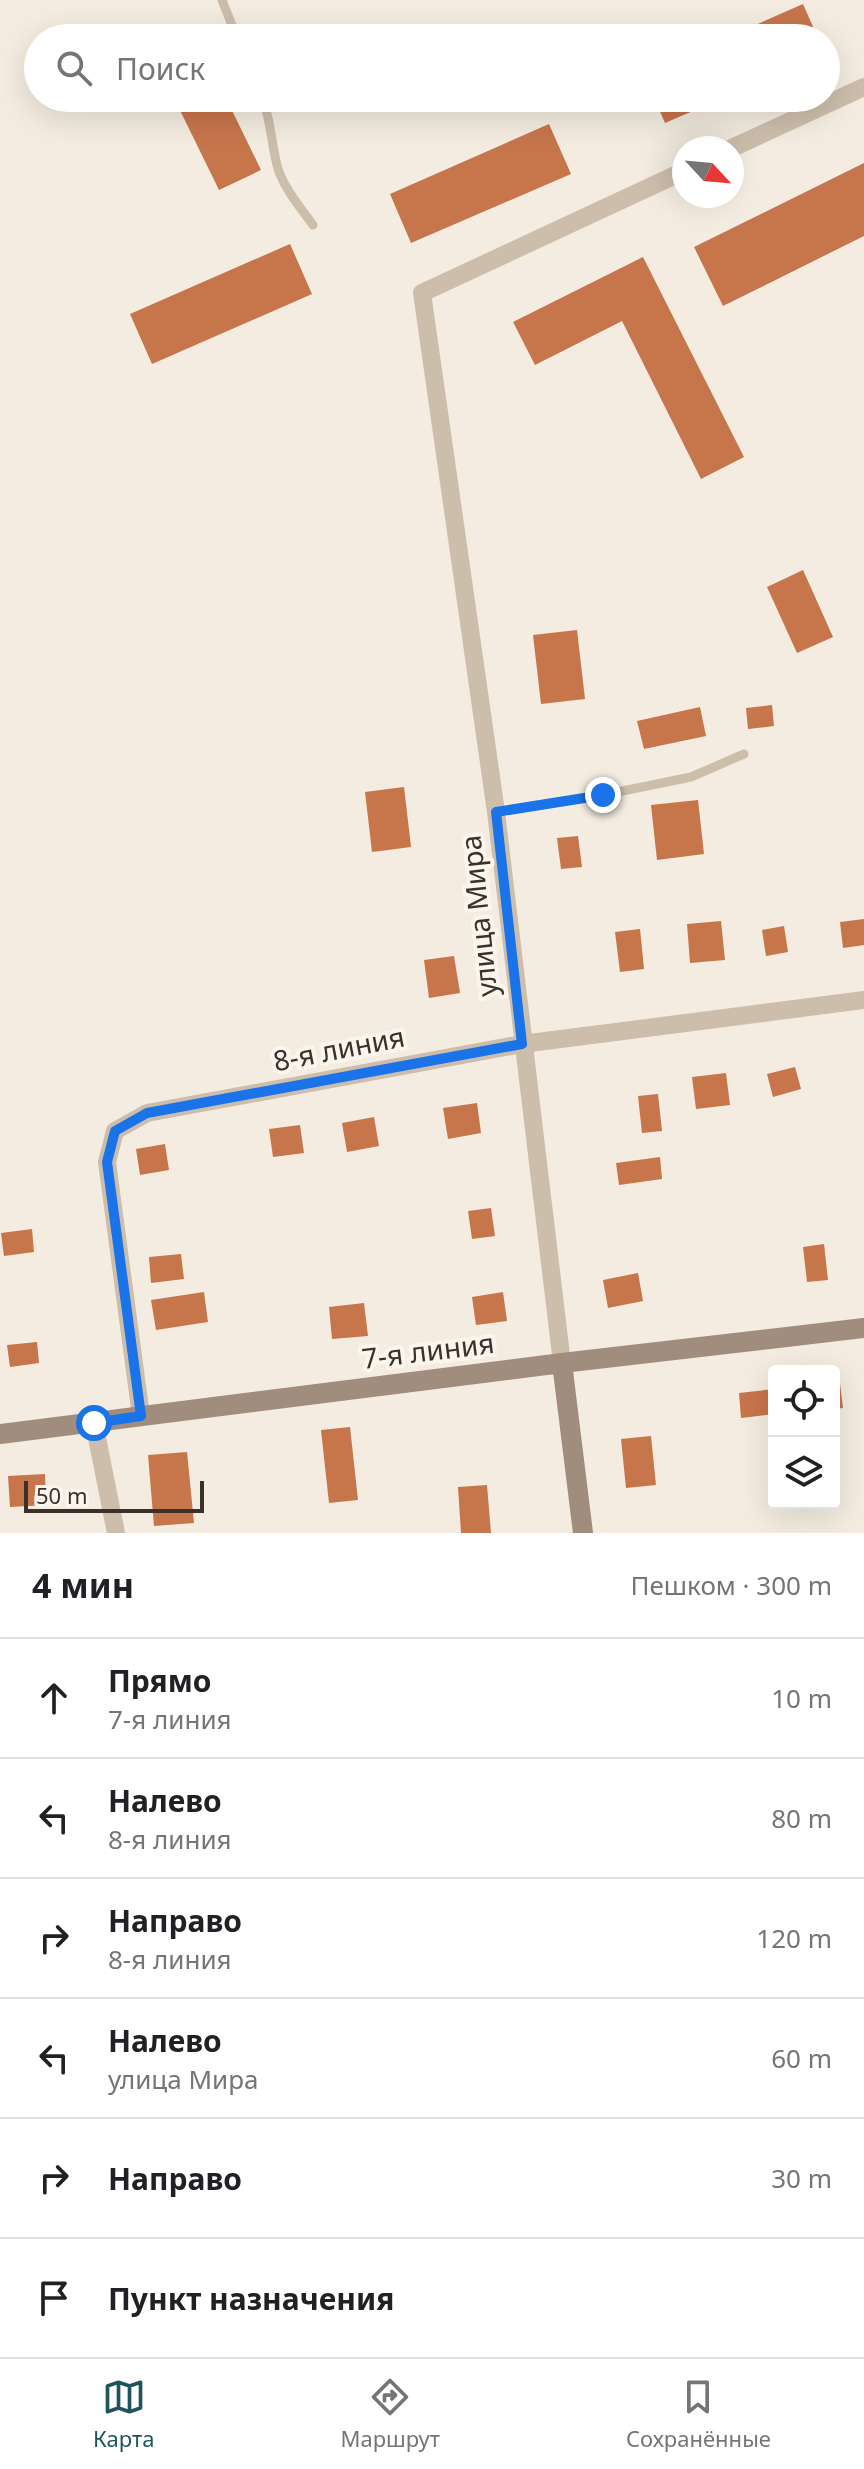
<!DOCTYPE html>
<html lang="ru">
<meta charset="utf-8">
<style>
body{margin:0;font-family:"Noto Sans",sans-serif;background:#f6f6f6;color:#202124}
.controls{position:absolute;right:24px;bottom:24px;display:grid;overflow:hidden;border-radius:8px;box-shadow:0 8px 32px #0002}
.controls button{width:72px;height:72px;display:grid;place-items:center;padding:0;border:0;border-bottom:2px solid #e0e0e0;background:#fff;color:#202124;font:40px sans-serif}
.compass{position:absolute;left:672px;top:136px;width:72px;height:72px;border-radius:50%;background:#fff;box-shadow:0 8px 32px #0002;rotate:116deg}
.scale{position:absolute;left:24px;bottom:20px;width:180px;box-sizing:border-box;padding-left:8px;border:4px solid #3a312b;border-top:0;font-size:22px;line-height:28px;white-space:nowrap;color:#3a312b;-webkit-text-stroke:6px #fbf6ed;paint-order:stroke}
.stop{position:absolute;width:24px;height:24px;margin:-18px;border:6px solid #1a73e8;border-radius:50%;background:#fff}
.stop.end{background:#1a73e8;border-color:#fff;box-shadow:0 2px 8px #0008}
.list{margin:0;padding:0;list-style:none}
h2{display:flex;justify-content:space-between;align-items:center;height:104px;margin:0;padding:0 32px;font-size:34px}
h2 small{font-size:26px;font-weight:400;color:#757577}
.list li{display:grid;grid-template-columns:52px 1fr auto;gap:24px;align-items:center;box-sizing:border-box;height:120px;padding:0 32px;border-top:2px solid #e0e0e0}
.list b{display:block;font-size:30px;white-space:nowrap}
.list p{margin:0;font-size:26px;white-space:nowrap;color:#757577}
.list em{font-size:26px;font-style:normal;color:#757577}
.icon{flex:none;width:44px;height:44px;fill:none;stroke:currentColor;stroke-width:2;stroke-linecap:round;stroke-linejoin:round}
.map{position:relative;flex:none;width:864px;height:1533px;overflow:hidden}
.search{position:absolute;background:#fff;box-shadow:0 8px 32px #0002;left:24px;right:24px;top:24px;height:88px;display:flex;align-items:center;gap:20px;box-sizing:border-box;padding:0 28px;border-radius:44px;color:#757577;font-size:30px}
.sheet{height:824px;background:#fff}
nav{display:flex;justify-content:space-around;align-items:center;box-sizing:border-box;height:112px;border-top:2px solid #e0e0e0;background:#fff;font-size:22px;color:#757577}
nav a{display:grid;justify-items:center;gap:4px}
nav .on{color:#1f535d}
.map>svg:first-child{display:block}
.building{fill:#c7754b}
.lines{fill:none;stroke-linecap:round;stroke-linejoin:round}
.lane{stroke:#cdbeac;stroke-width:9}
.street{stroke:#cdbeac;stroke-width:18}
.secondary{stroke:#a08d7d;stroke-width:20}
.route{stroke:#1a73e8;stroke-width:10}
.labels{text-anchor:middle;stroke-width:8;stroke-linejoin:round;paint-order:stroke}
.street-label{font-size:28px;fill:#3a312b;stroke:#fbf6ed}
</style>
<div class="map">
<svg width="864" height="1533" viewBox="0 0 864 1533">
<rect width="100%" height="100%" fill="#f4ece0"/>
<!-- building -->
<path class="building" d="M 803,4 L 818,38 L 726,38 Z
M 174,98 L 226,98 L 261,170 L 219,190 Z
M 654,98 L 723,98 L 665,123 Z
M 549,124 L 571,174 L 411,243 L 390,194 Z
M 864,163 L 864,236 L 723,306 L 694,247 Z
M 290,244 L 312,294 L 152,364 L 130,314 Z
M 643,257 L 744,457 L 701,479 L 622,321 L 535,365 L 513,322 Z
M 803,570 L 833,637 L 797,653 L 767,587 Z
M 577,630 L 585,699 L 541,704 L 533,635 Z
M 772,705 L 774,726 L 748,729 L 746,708 Z
M 700,707 L 706,736 L 644,749 L 637,721 Z
M 404,787 L 411,847 L 372,852 L 365,792 Z
M 698,800 L 704,854 L 657,860 L 651,805 Z
M 578,836 L 582,867 L 561,869 L 557,838 Z
M 864,919 L 864,945 L 843,948 L 840,922 Z
M 721,921 L 725,960 L 690,963 L 687,924 Z
M 784,926 L 788,952 L 766,956 L 762,930 Z
M 640,929 L 644,969 L 620,972 L 615,932 Z
M 454,956 L 460,993 L 429,998 L 424,960 Z
M 795,1067 L 801,1089 L 773,1097 L 767,1074 Z
M 726,1073 L 730,1105 L 696,1109 L 692,1077 Z
M 658,1094 L 662,1131 L 642,1133 L 638,1096 Z
M 477,1103 L 481,1133 L 448,1139 L 443,1108 Z
M 374,1117 L 379,1146 L 347,1152 L 342,1123 Z
M 300,1125 L 304,1153 L 273,1157 L 269,1129 Z
M 165,1144 L 169,1170 L 140,1175 L 136,1149 Z
M 660,1157 L 662,1179 L 619,1185 L 616,1163 Z
M 491,1208 L 495,1236 L 472,1239 L 468,1211 Z
M 32,1229 L 34,1252 L 4,1256 L 1,1233 Z
M 824,1244 L 828,1280 L 807,1282 L 803,1247 Z
M 181,1254 L 184,1279 L 151,1283 L 149,1257 Z
M 638,1273 L 643,1301 L 608,1308 L 603,1280 Z
M 204,1292 L 208,1322 L 156,1330 L 151,1300 Z
M 503,1292 L 507,1321 L 476,1325 L 472,1297 Z
M 364,1303 L 368,1336 L 332,1339 L 329,1307 Z
M 37,1342 L 39,1363 L 10,1367 L 7,1345 Z
M 834,1383 L 840,1383 L 843,1408 L 834,1409 Z
M 774,1389 L 774,1414 L 741,1418 L 739,1393 Z
M 350,1427 L 358,1500 L 329,1503 L 321,1430 Z
M 651,1436 L 656,1485 L 626,1488 L 621,1439 Z
M 187,1452 L 194,1523 L 154,1526 L 148,1455 Z
M 45,1474 L 46,1505 L 10,1507 L 8,1476 Z
M 487,1485 L 491,1533 L 461,1533 L 458,1487 Z"/>
<g class="lines">
<!-- lane -->
<path class="lane" d="M 222,0 L 237,38
M 262,98 C 272,121 271,148 279,172 C 287,192 300,207 313,225
M 496,812 L 603,795 L 691,777 L 744,754"/>
<!-- street -->
<path class="street" d="M 732,148 L 864,87
M 562,1363 L 496,812 L 422,293 L 684,171
M 141,1416 L 107,1162 L 115,1131 L 147,1113 L 522,1044 L 864,1000
M 94,1423 L 116,1533"/>
<!-- secondary -->
<path class="secondary" d="M 562,1363 L 583,1533
M 0,1434 L 562,1363 L 864,1328"/>
</g>
<g class="lines">
<!-- route -->
<path class="route" d="M 94,1423 L 141,1416 L 107,1162 L 115,1131 L 147,1113 L 522,1044 L 496,812 L 603,795"/>
</g>
<g class="labels">
<!-- street labels -->
<g class="street-label">
<text transform="translate(479 916) rotate(-96)" y="10">улица Мира</text>
<text transform="translate(339 1049) rotate(-11)" y="10">8-я линия</text>
<text transform="translate(428 1351) rotate(-7)" y="10">7-я линия</text>
</g>
</g>
</svg>
<div class="controls">
<button><svg class="icon" aria-label="locate" viewBox="0 0 24 24"><circle cx="12" cy="12" r="6"/><path d="M12 2v4M12 18v4M2 12h4M18 12h4"/></svg></button>
<button><svg class="icon" aria-label="layers" viewBox="0 0 24 24"><path d="M12 4l9 5-9 5-9-5zM3 14l9 5 9-5"/></svg></button>
</div>
<svg class="compass" viewBox="-18 -18 36 36"><path d="M0-13l5 13h-10z" fill="#e53935"/><path d="M0 13l5-13h-10z" fill="#757577"/></svg>
<div class="scale">50 m</div>
<div class="stop" style="left:94px;top:1423px"></div>
<div class="stop end" style="left:603px;top:795px"></div>
<div class="search"><svg class="icon" aria-label="search" viewBox="0 0 24 24"><circle cx="10" cy="10" r="6"/><path d="M15 15l6 6"/></svg>Поиск</div>
</div>
<section class="sheet">
<h2>4 мин<small>Пешком · 300 m</small></h2>
<ul class="list">
<li><svg class="icon" aria-label="ahead" viewBox="0 0 24 24"><path d="M12 20V5M6 11l6-6 6 6"/></svg><div><b>Прямо</b><p>7-я линия</p></div><em>10 m</em></li>
<li><svg class="icon" aria-label="left" viewBox="0 0 24 24"><path d="M17 20v-9H6M10 6l-5 5 5 5"/></svg><div><b>Налево</b><p>8-я линия</p></div><em>80 m</em></li>
<li><svg class="icon" aria-label="right" viewBox="0 0 24 24"><path d="M7 20v-9h11M14 6l5 5-5 5"/></svg><div><b>Направо</b><p>8-я линия</p></div><em>120 m</em></li>
<li><svg class="icon" aria-label="left" viewBox="0 0 24 24"><path d="M17 20v-9H6M10 6l-5 5 5 5"/></svg><div><b>Налево</b><p>улица Мира</p></div><em>60 m</em></li>
<li><svg class="icon" aria-label="right" viewBox="0 0 24 24"><path d="M7 20v-9h11M14 6l5 5-5 5"/></svg><div><b>Направо</b></div><em>30 m</em></li>
<li><svg class="icon" aria-label="arrive" viewBox="0 0 24 24"><path d="M6 21V4h12l-3 4 3 4H6"/></svg><div><b>Пункт назначения</b></div></li>
</ul>
</section>
<nav>
<a class="on"><svg class="icon" aria-label="map" viewBox="0 0 24 24"><path d="M3 6l6-2 6 2 6-2v14l-6 2-6-2-6 2zM9 4v14M15 6v14"/></svg>Карта</a>
<a><svg class="icon" aria-label="directions" viewBox="0 0 24 24"><path d="M12 3l9 9-9 9-9-9zM9 14v-3h6M13 9l2 2-2 2"/></svg>Маршрут</a>
<a><svg class="icon" aria-label="saved" viewBox="0 0 24 24"><path d="M7 4h10v16l-5-4-5 4z"/></svg>Сохранённые</a>
</nav>
